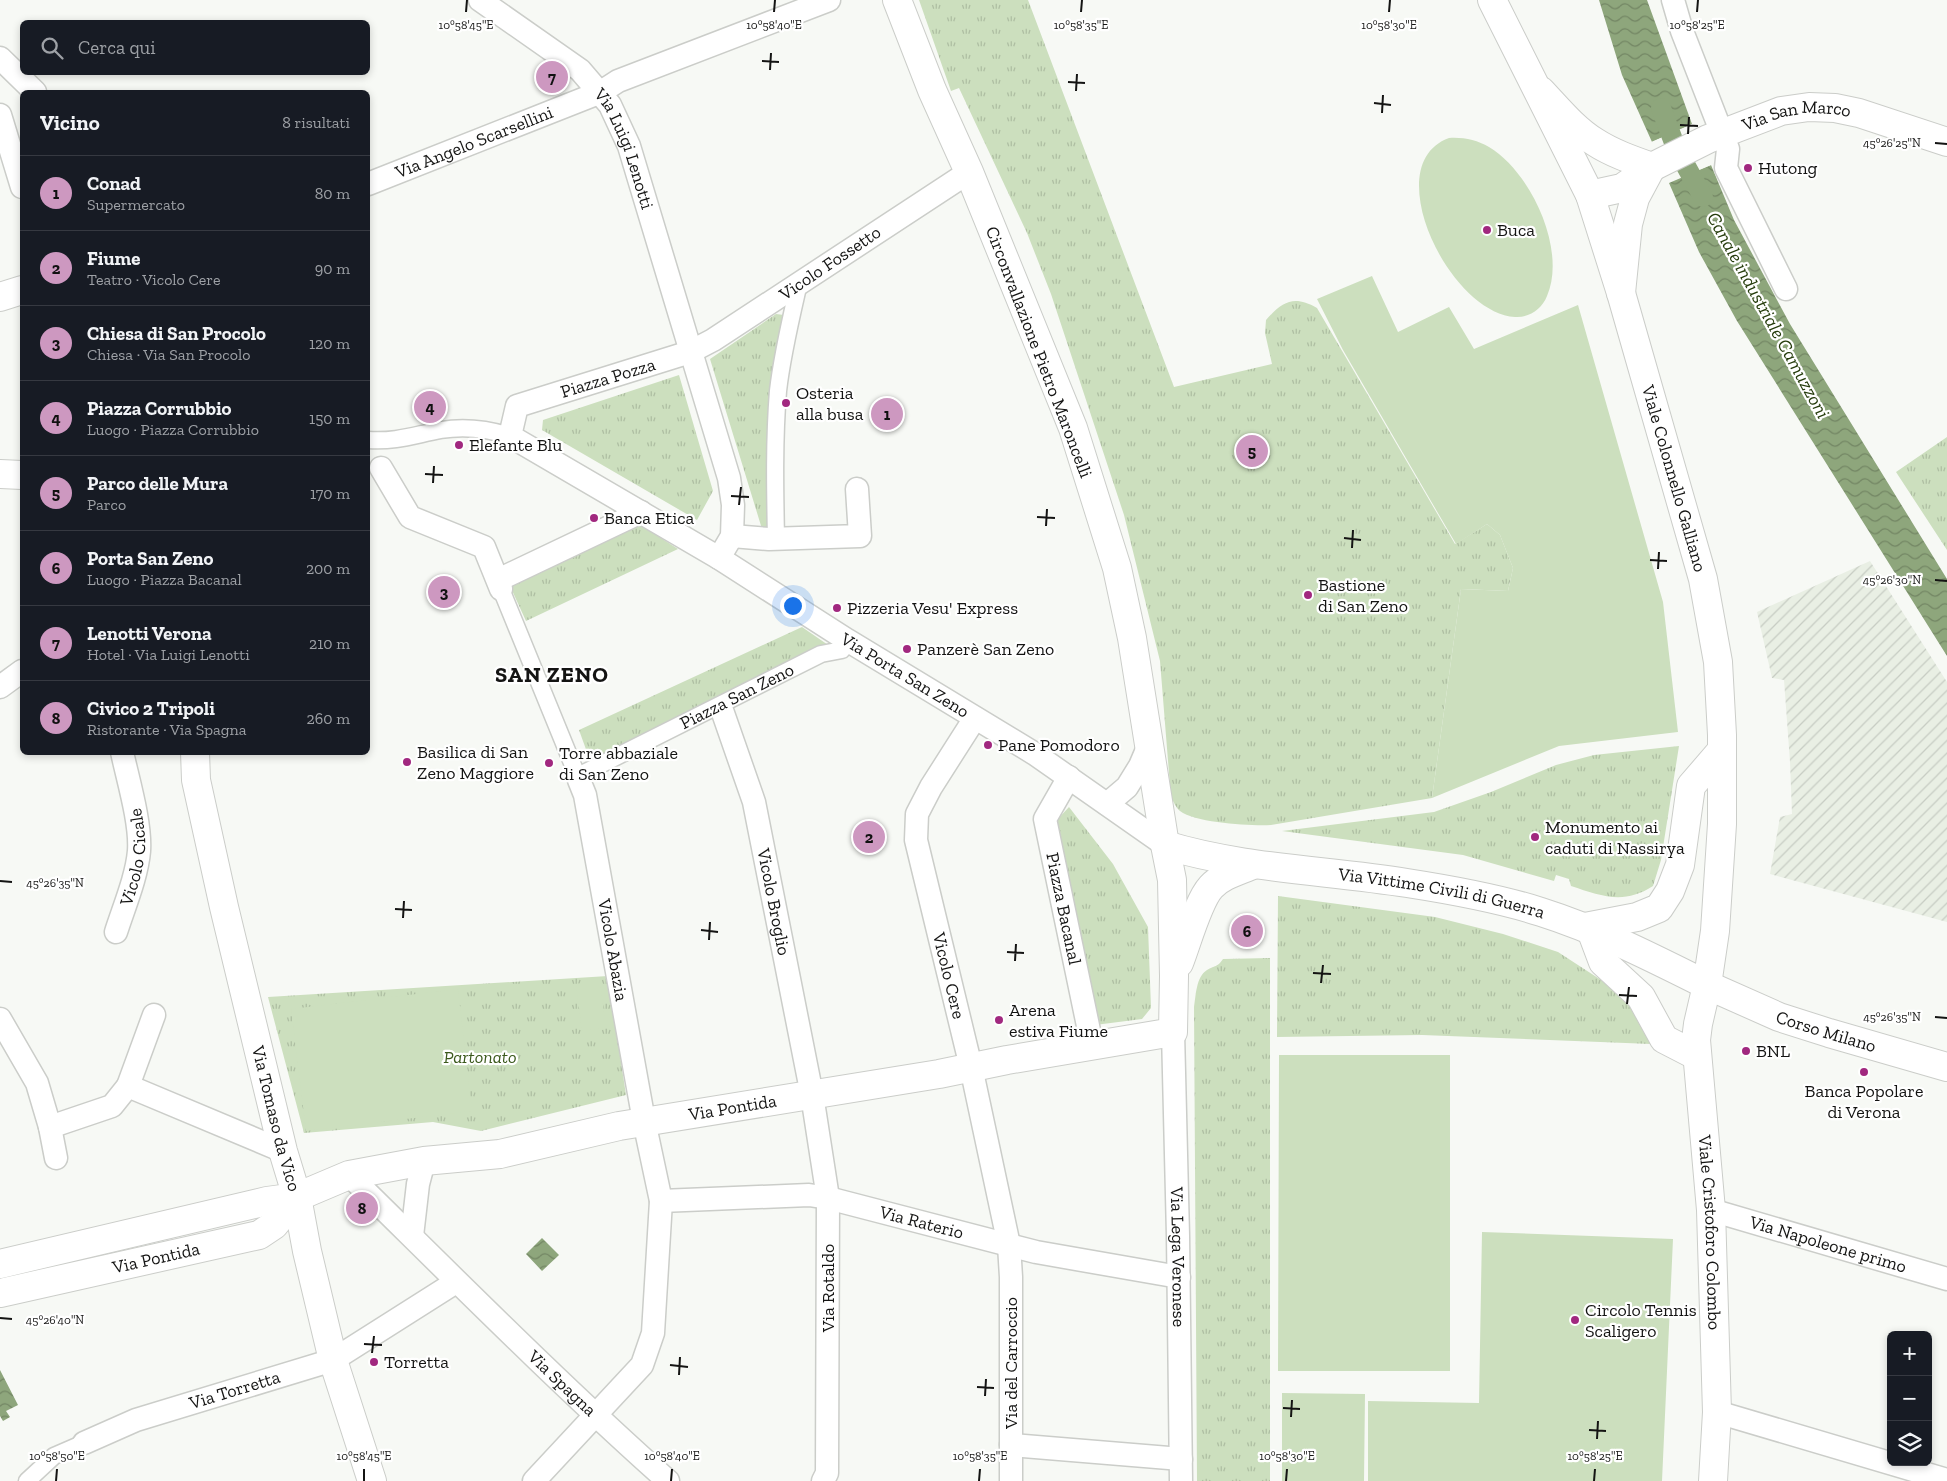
<!DOCTYPE html>
<html lang="it">
<meta charset="utf-8">
<style>
body{margin:0;font-family:"Zilla Slab",serif;background:#20242c;color:#f1f3f6}
.controls{position:absolute;right:15px;bottom:15px;display:grid;overflow:hidden;border-radius:8px;box-shadow:0 2px 8px #0003}
.controls button{width:45px;height:45px;display:grid;place-items:center;padding:0;border:0;border-bottom:1px solid #363941;background:#171b24;color:#f1f3f6;font:25px sans-serif}
.you{position:absolute;left:792px;top:605px;width:18px;height:18px;margin:-12px;border:4px solid #fff;border-radius:50%;background:#1a73e8;box-shadow:0 0 0 8px #1a73e833}
.badge{display:grid;place-items:center;width:32px;height:32px;border-radius:50%;background:#cd98c0;color:#111;font-size:16px;font-weight:700}
.pin{position:absolute;translate:-50% -50%;border:2px solid #fff;box-shadow:0 1px 5px #0006}
.list{margin:0;padding:0;list-style:none}
h2{display:flex;justify-content:space-between;align-items:center;height:65px;margin:0;padding:0 20px;font-size:21px}
h2 small{font-size:16px;font-weight:400;color:#9ea1a6}
.list li{display:grid;grid-template-columns:32px 1fr auto;gap:15px;align-items:center;box-sizing:border-box;height:75px;padding:0 20px;border-top:1px solid #363941}
.list b{display:block;font-size:19px;white-space:nowrap}
.list p{margin:0;font-size:16px;white-space:nowrap;color:#9ea1a6}
.list em{font-size:16px;font-style:normal;color:#9ea1a6}
.icon{flex:none;width:28px;height:28px;fill:none;stroke:currentColor;stroke-width:2;stroke-linecap:round;stroke-linejoin:round}
.map{position:relative;flex:none;width:1947px;height:1481px;overflow:hidden}
.search{position:absolute;background:#171b24;box-shadow:0 2px 8px #0003;left:20px;top:20px;width:350px;height:55px;display:flex;align-items:center;gap:12px;box-sizing:border-box;padding:0 18px;border-radius:8px;color:#9ea1a6;font-size:19px}
.panel{position:absolute;background:#171b24;box-shadow:0 2px 8px #0003;left:20px;top:90px;width:350px;height:665px;border-radius:8px}
.map>svg:first-child{display:block}
.industrial{fill:url(#industrial-furrows)}
.grass{fill:url(#grass-tufts)}
.pitch{fill:#ccdfbe}
.water{fill:url(#water-waves)}
.pier{fill:#f7f9f5}
.lines{fill:none;stroke-linecap:round;stroke-linejoin:round}
.canal{stroke:#8ea67c;stroke-width:20}
.pedestrian-casing{stroke:#cbcdc9;stroke-width:19}
.minor-casing{stroke:#cbcdc9;stroke-width:25}
.tertiary-casing{stroke:#cbcdc9;stroke-width:30}
.secondary-casing{stroke:#cbcdc9;stroke-width:30}
.primary-casing{stroke:#cbcdc9;stroke-width:30}
.pedestrian{stroke:#fff;stroke-width:16}
.minor{stroke:#fff;stroke-width:22}
.tertiary{stroke:#fff;stroke-width:28}
.secondary{stroke:#fff;stroke-width:28}
.primary{stroke:#fff;stroke-width:28}
.ticks{fill:none;stroke:#141413;stroke-width:2}
.poi-dot{fill:#a1287f;stroke:#fff;stroke-width:2}
.labels{text-anchor:middle;stroke-width:4.5;stroke-linejoin:round;paint-order:stroke}
.street-label{font-size:18px;fill:#141413;stroke:#fff}
.poi-label{font-size:18px;fill:#141413;stroke:#fff;text-anchor:start}
.park-label{font-size:18px;font-style:italic;fill:#3b591c;stroke:#fff}
.water-label{font-size:19px;font-style:italic;fill:#253c0c;stroke:#fff}
.district-label{font-size:22px;font-weight:bold;letter-spacing:1px;fill:#141413;stroke:#fff}
.ticks-label{font-size:12px;text-anchor:middle;fill:#141413;stroke:#fff;stroke-width:4.5;stroke-linejoin:round;paint-order:stroke}
</style>
<div class="map">
<svg width="1947" height="1481" viewBox="0 0 1947 1481">
<defs>
<pattern id="industrial-furrows" width="10" height="10" patternUnits="userSpaceOnUse" patternTransform="scale(1.25)"><rect width="10" height="10" fill="#e9efe4"/><path d="M-1 1l2-2M0 10L10 0M9 11l2-2" fill="none" stroke="#c7ccc3"/></pattern>
<pattern id="grass-tufts" width="24" height="20" patternUnits="userSpaceOnUse" patternTransform="scale(1.25)"><rect width="24" height="20" fill="#ccdfbe"/><path d="M3 7l-1-3M5 7V3M7 7l1-3M15 17l-1-3M17 17v-4M19 17l1-3" fill="none" stroke="#aebea2"/></pattern>
<pattern id="water-waves" width="16" height="10" patternUnits="userSpaceOnUse" patternTransform="scale(1.25)"><rect width="16" height="10" fill="#8ea67c"/><path d="M0 5q4-4 8 0t8 0" fill="none" stroke="#738664"/></pattern>
</defs>
<rect width="100%" height="100%" fill="#f7f9f5"/>
<!-- industrial -->
<path class="industrial" d="M 1870,561 L 1947,682 L 1947,922 L 1770,874 L 1780,817 L 1792,814 L 1790,762 L 1784,680 L 1772,678 L 1757,612 Z"/>
<!-- grass -->
<path class="grass" d="M 919,0 L 1028,0 L 1174,387 L 1272,364 L 1265,333 L 1266,320 C 1283,301 1294,295 1317,308 L 1455,544 L 1487,524 L 1500,535 L 1513,568 L 1508,591 L 1461,589 L 1432,798 L 1271,825 C 1250,826 1196,823 1180,811 C 1176,808 1174,802 1171,798 L 1160,661 L 1124,515 L 1051,294 L 1027,233 L 959,88 L 951,91 Z
M 776,314 L 784,315 L 769,529 L 762,529 L 710,359 Z
M 679,375 L 713,491 L 697,520 L 542,430 L 543,420 Z
M 1947,437 L 1947,550 L 1896,472 Z
M 636,522 L 678,549 L 526,621 L 510,586 Z
M 802,627 L 831,647 L 592,766 L 579,730 Z
M 1679,746 L 1661,860 L 1653,886 C 1624,905 1601,896 1571,886 L 1569,879 L 1556,875 L 1554,881 L 1463,855 L 1282,831 L 1434,812 L 1491,792 L 1556,765 L 1594,755 Z
M 1069,807 L 1113,864 L 1148,927 L 1151,1008 L 1142,1019 L 1095,1025 L 1055,822 Z
M 1278,896 L 1435,917 L 1503,934 L 1558,952 L 1598,978 L 1622,996 L 1636,1010 L 1651,1044 L 1422,1035 L 1277,1037 Z
M 1270,958 L 1270,1481 L 1197,1481 L 1194,1007 C 1196,995 1196,977 1207,970 C 1215,965 1217,968 1223,959 Z
M 608,976 L 626,1095 L 481,1131 L 433,1122 L 304,1133 L 268,997 Z"/>
<!-- pitch -->
<path class="pitch" d="M 1449,138 C 1463,137 1477,140 1489,147 C 1531,172 1567,250 1547,296 C 1542,309 1529,318 1515,317 C 1449,313 1377,164 1449,138 Z
M 1372,276 L 1398,332 L 1449,307 L 1474,349 L 1578,305 L 1663,602 L 1678,732 L 1559,746 L 1432,798 L 1461,589 L 1508,591 L 1513,568 L 1500,535 L 1487,524 L 1456,544 L 1343,350 L 1317,299 Z
M 600,980 L 606,1028 L 582,1031 L 576,984 Z
M 458,989 L 472,1111 L 306,1131 L 291,1009 Z
M 1279,1055 L 1450,1055 L 1450,1371 L 1278,1371 Z
M 1482,1232 L 1673,1239 L 1662,1481 L 1368,1481 L 1368,1401 L 1479,1403 Z
M 1282,1393 L 1365,1394 L 1364,1481 L 1282,1481 Z"/>
<!-- water -->
<path class="water" d="M 1599,0 L 1647,0 L 1692,124 L 1652,142 L 1622,75 Z
M 1711,165 L 1734,220 L 1790,324 L 1947,579 L 1947,656 L 1737,321 L 1699,252 L 1669,183 Z
M 542,1238 L 559,1255 L 542,1271 L 526,1254 Z
M 0,1370 L 18,1405 L 6,1411 L 10,1417 L 3,1421 L 0,1416 Z"/>
<!-- pier -->
<path class="pier" d="M 1695,123 L 1693,126 L 1653,145 L 1649,143 Z
M 1710,163 L 1711,165 L 1666,183 L 1668,180 Z"/>
<g class="lines">
<!-- canal -->
<path class="canal" d="M 1661,108 L 1676,148 L 1703,197"/>
<!-- pedestrian casing -->
<g class="pedestrian-casing">
<g id="pedestrian">
<path d="M 368,440 C 396,442 414,435 441,430 C 465,426 488,429 510,436"/>
<path d="M 776,539 C 775,490 774,440 778,391 C 782,355 791,318 799,283"/>
<path d="M 501,589 L 579,780"/>
<path id="s1" d="M 579,780 L 582,774 L 821,654 L 842,650"/>
<path d="M 27,1481 L 54,1456 L 84,1443"/>
</g>
</g>
<!-- minor casing -->
<g class="minor-casing">
<g id="minor">
<path id="s2" d="M 480,0 L 580,70 L 610,105 L 629,146 L 729,478 L 733,505 L 732,536 L 719,558"/>
<path d="M 1673,0 L 1682,31 L 1728,149 L 1726,168 L 1786,289"/>
<path d="M 0,58 L 35,92"/>
<path d="M 0,115 L 22,187"/>
<path id="s3" d="M 969,172 L 713,340 L 690,352 L 517,406 L 510,436 L 719,558 L 847,640 L 1035,754 L 1165,845"/>
<path id="s4" d="M 368,184 L 601,92 L 618,81 L 829,0"/>
<path d="M 381,468 L 410,517 L 484,547 L 501,589"/>
<path d="M 732,536 L 769,539 L 860,536 L 857,489"/>
<path d="M 498,580 L 641,512"/>
<path d="M 0,687 L 22,671"/>
<path id="s5" d="M 723,713 L 754,802 L 812,1095 L 828,1198 L 827,1473 L 823,1481"/>
<path id="s6" d="M 975,718 L 931,787 L 917,814 L 916,840 L 971,1067 L 1009,1245 L 1011,1277 L 1011,1481"/>
<path id="s7" d="M 1069,777 L 1045,819 L 1092,1045"/>
<path d="M 1107,804 L 1127,787 L 1140,766 L 1149,745"/>
<path id="s8" d="M 116,932 C 124,907 137,876 139,851 C 141,823 128,780 122,752"/>
<path d="M 0,1019 L 37,1083 L 50,1127 L 56,1158"/>
<path id="s9" d="M 1173,1032 L 1178,1236 L 1181,1481"/>
<path d="M 128,1086 L 154,1015"/>
<path d="M 50,1127 L 112,1106 L 128,1086 L 283,1151"/>
<path id="s10" d="M 349,1175 C 454,1278 558,1383 668,1481"/>
<path id="s11" d="M 661,1201 L 809,1195 L 828,1198 L 1036,1252 L 1179,1277"/>
<path id="s12" d="M 1711,1210 L 1947,1279"/>
<path d="M 412,1236 L 418,1184 L 424,1161"/>
<path d="M 1717,1412 L 1947,1480"/>
<path id="s13" d="M 84,1443 L 136,1420 L 333,1360 L 456,1282"/>
<path d="M 1011,1445 L 1181,1459"/>
<path d="M 534,1481 L 642,1365 L 653,1333 L 661,1201 L 644,1121 L 585,795 L 579,780"/>
</g>
</g>
<!-- tertiary casing -->
<g class="tertiary-casing">
<g id="tertiary">
<path d="M 0,297 L 22,290"/>
<path d="M 0,474 L 22,475"/>
<path id="s14" d="M 195,752 L 196,780 L 224,907 L 283,1151 L 297,1197 L 307,1251 L 333,1360 L 372,1481"/>
<path id="s15" d="M 1165,845 C 1244,869 1326,870 1407,883 C 1452,890 1498,898 1541,912 C 1598,930 1653,958 1707,985"/>
<path d="M 1585,927 L 1637,917 L 1659,908 L 1670,891 L 1680,865 L 1691,786 L 1722,750"/>
<path d="M 1591,930 L 1603,962 L 1641,997 L 1664,1039 L 1697,1056"/>
<path d="M 1179,963 C 1187,943 1198,901 1211,887 C 1222,875 1239,871 1253,865"/>
<path id="s16" d="M 0,1264 L 267,1201 L 297,1197 L 349,1175 L 424,1161 L 500,1154 L 619,1126 L 939,1074 L 1007,1060 L 1173,1032 L 1174,976 L 1172,880 L 1165,845 L 1132,638 L 1117,568 L 1073,428 L 969,172 L 932,90 L 897,0"/>
<path id="s17" d="M 0,1293 L 259,1235 L 274,1225 L 297,1197"/>
</g>
</g>
<!-- secondary casing -->
<g class="secondary-casing">
<g id="secondary">
<path d="M 1541,91 C 1558,109 1574,129 1595,142 C 1612,153 1632,160 1652,167"/>
<path id="s18" d="M 1590,195 L 1622,188 L 1652,167 L 1708,139 L 1781,111 L 1809,107 L 1835,108 L 1859,113 L 1947,142"/>
<path d="M 1621,293 L 1628,224 L 1635,198 L 1650,170"/>
</g>
</g>
<!-- primary casing -->
<g class="primary-casing">
<g id="primary">
<path id="s19" d="M 1492,0 L 1590,195 L 1621,293 L 1703,579 L 1718,662 L 1722,735 L 1722,824 L 1715,931 L 1707,985 L 1698,1024 L 1696,1040 L 1711,1210 L 1717,1412 L 1713,1481"/>
<path id="s20" d="M 1707,985 L 1779,1017 L 1829,1033 L 1947,1067"/>
</g>
</g>
<!-- pedestrian -->
<use href="#pedestrian" class="pedestrian"/>
<!-- minor -->
<use href="#minor" class="minor"/>
<!-- tertiary -->
<use href="#tertiary" class="tertiary"/>
<!-- secondary -->
<use href="#secondary" class="secondary"/>
<!-- primary -->
<use href="#primary" class="primary"/>
</g>
<!-- ticks -->
<path class="ticks" d="M 466,12 L 467,0M 774,12 L 775,0M 1081,12 L 1082,0M 1389,12 L 1390,0M 1697,12 L 1698,0M 762,61 L 779,62M 770,70 L 771,53M 1068,82 L 1085,83M 1076,91 L 1077,74M 1374,103 L 1391,105M 1382,113 L 1383,95M 1680,125 L 1698,126M 1688,134 L 1689,117M 1935,143 L 1947,144M 425,474 L 443,475M 433,483 L 434,466M 731,496 L 749,497M 739,505 L 741,487M 1037,517 L 1055,518M 1046,526 L 1047,509M 1344,538 L 1361,540M 1352,548 L 1353,530M 1650,560 L 1667,561M 1658,569 L 1659,552M 1935,580 L 1947,581M 0,881 L 12,882M 395,909 L 412,910M 403,918 L 404,901M 701,930 L 718,932M 709,940 L 710,922M 1007,952 L 1024,953M 1015,961 L 1016,944M 1313,973 L 1331,974M 1321,983 L 1323,965M 1619,995 L 1637,996M 1627,1004 L 1629,987M 1935,1017 L 1947,1018M 0,1318 L 12,1319M 364,1344 L 382,1345M 372,1353 L 374,1336M 670,1365 L 688,1367M 679,1375 L 680,1357M 977,1387 L 994,1388M 985,1396 L 986,1379M 1283,1408 L 1300,1409M 1291,1417 L 1292,1400M 1589,1430 L 1606,1431M 1597,1439 L 1598,1421M 56,1481 L 57,1469M 364,1481 L 364,1469M 671,1481 L 672,1469M 979,1481 L 980,1469M 1286,1481 L 1287,1469M 1594,1481 L 1595,1469"/>
<!-- markers -->
<g class="poi-dot">
<circle cx="1748" cy="168" r="5"/>
<circle cx="1487" cy="230" r="5"/>
<circle cx="786" cy="403" r="5"/>
<circle cx="459" cy="445" r="5"/>
<circle cx="594" cy="518" r="5"/>
<circle cx="1308" cy="595" r="5"/>
<circle cx="837" cy="608" r="5"/>
<circle cx="907" cy="649" r="5"/>
<circle cx="988" cy="745" r="5"/>
<circle cx="407" cy="762" r="5"/>
<circle cx="549" cy="763" r="5"/>
<circle cx="1535" cy="837" r="5"/>
<circle cx="999" cy="1020" r="5"/>
<circle cx="1746" cy="1051" r="5"/>
<circle cx="1864" cy="1072" r="5"/>
<circle cx="1575" cy="1320" r="5"/>
<circle cx="374" cy="1362" r="5"/>
</g>
<g class="labels">
<!-- street labels -->
<g class="street-label">
<text dy="6" stroke="none"><textPath href="#s18" startOffset="225">Via San Marco</textPath></text>
<text dy="6" stroke="none"><textPath href="#s4" startOffset="114">Via Angelo Scarsellini</textPath></text>
<text dy="6" stroke="none"><textPath href="#s2" startOffset="214">Via Luigi Lenotti</textPath></text>
<text transform="translate(830 263) rotate(-34)" y="6">Vicolo Fossetto</text>
<text transform="translate(1039 352) rotate(69)" y="6">Circonvallazione Pietro Maroncelli</text>
<text transform="translate(608 378) rotate(-17)" y="6">Piazza Pozza</text>
<text dy="6" stroke="none"><textPath href="#s19" startOffset="514">Viale Colonnello Galliano</textPath></text>
<text dy="6" stroke="none"><textPath href="#s3" startOffset="1006">Via Porta San Zeno</textPath></text>
<text dy="6" stroke="none"><textPath href="#s1" startOffset="180">Piazza San Zeno</textPath></text>
<text dy="6" stroke="none"><textPath href="#s8" startOffset="78">Vicolo Cicale</textPath></text>
<text dy="6" stroke="none"><textPath href="#s15" startOffset="281">Via Vittime Civili di Guerra</textPath></text>
<text dy="6" stroke="none"><textPath href="#s5" startOffset="196">Vicolo Broglio</textPath></text>
<text dy="6" stroke="none"><textPath href="#s7" startOffset="140">Piazza Bacanal</textPath></text>
<text transform="translate(613 950) rotate(80)" y="6">Vicolo Abazia</text>
<text dy="6" stroke="none"><textPath href="#s6" startOffset="278">Vicolo Cere</textPath></text>
<text dy="6" stroke="none"><textPath href="#s20" startOffset="128">Corso Milano</textPath></text>
<text dy="6" stroke="none"><textPath href="#s16" startOffset="751">Via Pontida</textPath></text>
<text dy="6" stroke="none"><textPath href="#s14" startOffset="376">Via Tomaso da Vico</textPath></text>
<text dy="6" stroke="none"><textPath href="#s11" startOffset="264">Via Raterio</textPath></text>
<text dy="6" stroke="none"><textPath href="#s19" startOffset="1276">Viale Cristoforo Colombo</textPath></text>
<text dy="6" stroke="none"><textPath href="#s12" startOffset="122">Via Napoleone primo</textPath></text>
<text dy="6" stroke="none"><textPath href="#s9" startOffset="225">Via Lega Veronese</textPath></text>
<text dy="6" stroke="none"><textPath href="#s17" startOffset="160">Via Pontida</textPath></text>
<text transform="translate(828 1288) rotate(-90)" y="6">Via Rotaldo</text>
<text transform="translate(1011 1363) rotate(-90)" y="6">Via del Carroccio</text>
<text dy="6" stroke="none"><textPath href="#s10" startOffset="298">Via Spagna</textPath></text>
<text dy="6" stroke="none"><textPath href="#s13" startOffset="160">Via Torretta</textPath></text>
</g>
<!-- poi labels -->
<g class="poi-label">
<text x="1758" y="174">Hutong</text>
<text x="1497" y="236">Buca</text>
<text x="796" y="399">Osteria<tspan x="796" dy="21">alla busa</tspan></text>
<text x="469" y="451">Elefante Blu</text>
<text x="604" y="524">Banca Etica</text>
<text x="1318" y="591">Bastione<tspan x="1318" dy="21">di San Zeno</tspan></text>
<text x="847" y="614">Pizzeria Vesu' Express</text>
<text x="917" y="655">Panzerè San Zeno</text>
<text x="998" y="751">Pane Pomodoro</text>
<text x="417" y="758">Basilica di San<tspan x="417" dy="21">Zeno Maggiore</tspan></text>
<text x="559" y="759">Torre abbaziale<tspan x="559" dy="21">di San Zeno</tspan></text>
<text x="1545" y="833">Monumento ai<tspan x="1545" dy="21">caduti di Nassirya</tspan></text>
<text x="1009" y="1016">Arena<tspan x="1009" dy="21">estiva Fiume</tspan></text>
<text x="1756" y="1057">BNL</text>
<text x="1864" y="1097" text-anchor="middle">Banca Popolare<tspan x="1864" dy="21">di Verona</tspan></text>
<text x="1585" y="1316">Circolo Tennis<tspan x="1585" dy="21">Scaligero</tspan></text>
<text x="384" y="1368">Torretta</text>
</g>
<!-- park labels -->
<g class="park-label">
<text x="480" y="1063">Partonato</text>
</g>
<!-- water labels -->
<g class="water-label">
<text transform="translate(1769 315) rotate(61)" y="7">Canale industriale Camuzzoni</text>
</g>
<!-- district labels -->
<g class="district-label">
<text x="552" y="682">SAN ZENO</text>
</g>
</g>
<g class="ticks-label">
<text x="466" y="29">10°58'45"E</text>
<text x="774" y="29">10°58'40"E</text>
<text x="1081" y="29">10°58'35"E</text>
<text x="1389" y="29">10°58'30"E</text>
<text x="1697" y="29">10°58'25"E</text>
<text x="1892" y="147">45°26'25"N</text>
<text x="1892" y="584">45°26'30"N</text>
<text x="55" y="887">45°26'35"N</text>
<text x="1892" y="1021">45°26'35"N</text>
<text x="55" y="1324">45°26'40"N</text>
<text x="57" y="1460">10°58'50"E</text>
<text x="364" y="1460">10°58'45"E</text>
<text x="672" y="1460">10°58'40"E</text>
<text x="980" y="1460">10°58'35"E</text>
<text x="1287" y="1460">10°58'30"E</text>
<text x="1595" y="1460">10°58'25"E</text>
</g>
</svg>
<div class="controls">
<button>+</button>
<button>−</button>
<button><svg class="icon" aria-label="layers" viewBox="0 0 24 24"><path d="M12 4l9 5-9 5-9-5zM3 14l9 5 9-5"/></svg></button>
</div>
<div class="you"></div>
<div class="pin badge" style="left:887px;top:414px">1</div>
<div class="pin badge" style="left:869px;top:837px">2</div>
<div class="pin badge" style="left:444px;top:592px">3</div>
<div class="pin badge" style="left:430px;top:407px">4</div>
<div class="pin badge" style="left:1252px;top:451px">5</div>
<div class="pin badge" style="left:1247px;top:931px">6</div>
<div class="pin badge" style="left:552px;top:77px">7</div>
<div class="pin badge" style="left:362px;top:1208px">8</div>
<div class="search"><svg class="icon" aria-label="search" viewBox="0 0 24 24"><circle cx="10" cy="10" r="6"/><path d="M15 15l6 6"/></svg>Cerca qui</div>
<section class="panel">
<h2>Vicino<small>8 risultati</small></h2>
<ul class="list">
<li><span class="badge">1</span><div><b>Conad</b><p>Supermercato</p></div><em>80 m</em></li>
<li><span class="badge">2</span><div><b>Fiume</b><p>Teatro · Vicolo Cere</p></div><em>90 m</em></li>
<li><span class="badge">3</span><div><b>Chiesa di San Procolo</b><p>Chiesa · Via San Procolo</p></div><em>120 m</em></li>
<li><span class="badge">4</span><div><b>Piazza Corrubbio</b><p>Luogo · Piazza Corrubbio</p></div><em>150 m</em></li>
<li><span class="badge">5</span><div><b>Parco delle Mura</b><p>Parco</p></div><em>170 m</em></li>
<li><span class="badge">6</span><div><b>Porta San Zeno</b><p>Luogo · Piazza Bacanal</p></div><em>200 m</em></li>
<li><span class="badge">7</span><div><b>Lenotti Verona</b><p>Hotel · Via Luigi Lenotti</p></div><em>210 m</em></li>
<li><span class="badge">8</span><div><b>Civico 2 Tripoli</b><p>Ristorante · Via Spagna</p></div><em>260 m</em></li>
</ul>
</section>
</div>
